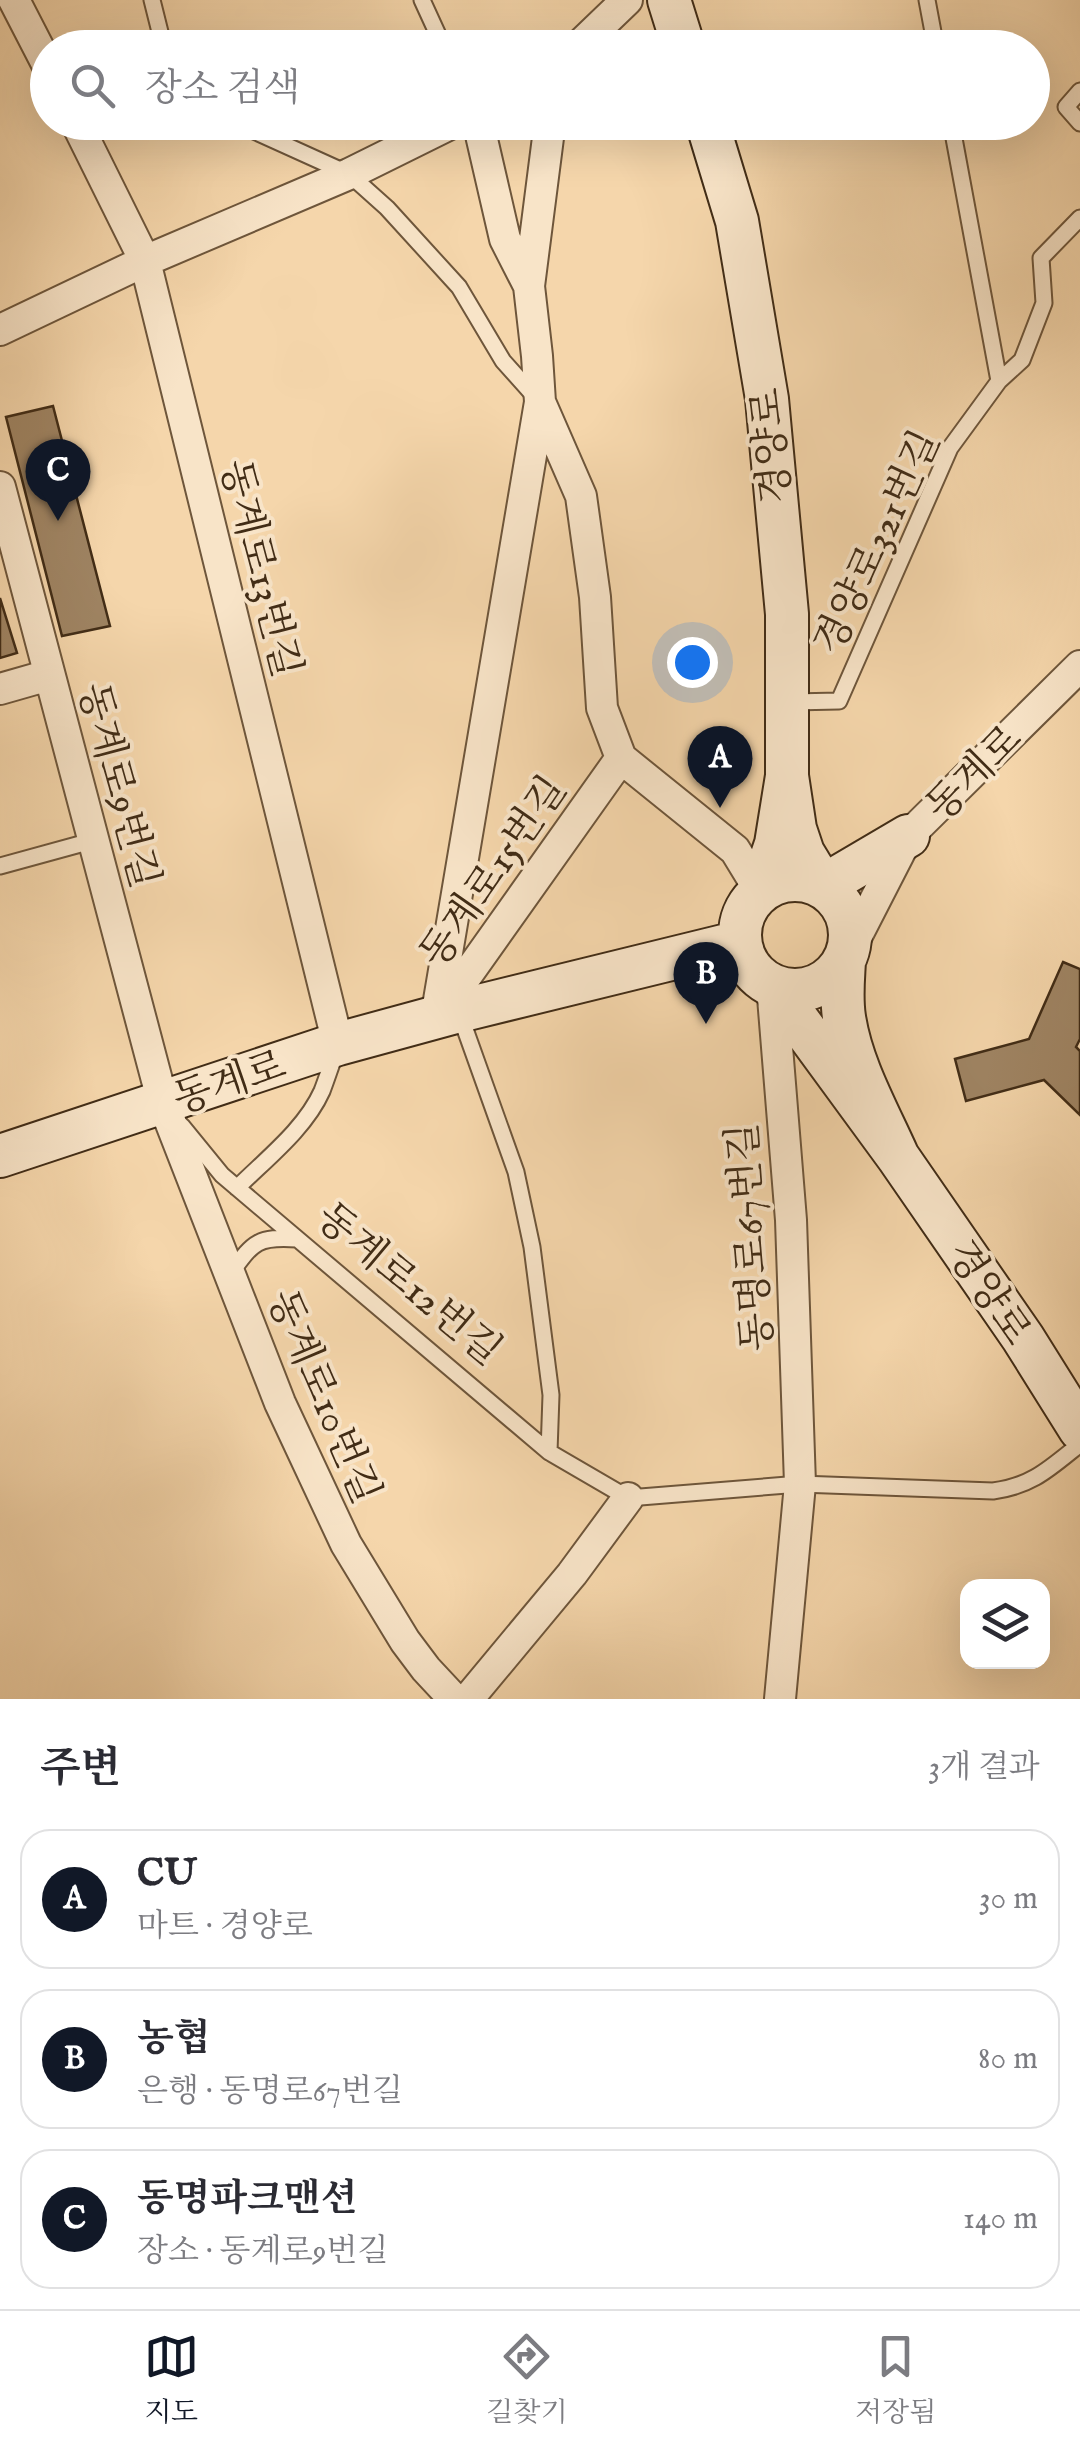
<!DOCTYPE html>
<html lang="ko">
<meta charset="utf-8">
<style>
body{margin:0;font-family:"IM FELL English","Noto Serif KR",serif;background:#f2f2f3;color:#2b2b33}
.controls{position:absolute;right:30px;bottom:30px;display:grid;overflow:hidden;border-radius:20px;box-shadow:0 10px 40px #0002}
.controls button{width:90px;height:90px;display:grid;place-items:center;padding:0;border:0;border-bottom:2px solid #e1e1e2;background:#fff;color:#2b2b33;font:50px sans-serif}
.you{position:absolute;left:692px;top:662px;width:35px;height:35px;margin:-25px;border:8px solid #fff;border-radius:50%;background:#1a73e8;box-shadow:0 0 0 15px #1a73e833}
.badge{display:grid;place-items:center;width:65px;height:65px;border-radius:50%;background:#111827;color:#fff;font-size:32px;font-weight:700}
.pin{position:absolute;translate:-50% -82px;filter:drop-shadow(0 2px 5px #0008)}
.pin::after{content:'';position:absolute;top:52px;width:35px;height:30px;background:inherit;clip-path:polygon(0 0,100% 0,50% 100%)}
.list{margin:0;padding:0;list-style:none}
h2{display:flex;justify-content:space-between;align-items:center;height:130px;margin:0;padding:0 40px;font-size:42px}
h2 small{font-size:32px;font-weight:400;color:#7c7c81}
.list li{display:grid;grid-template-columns:65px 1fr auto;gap:30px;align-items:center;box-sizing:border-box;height:140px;margin:0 20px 20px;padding:0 20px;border:2px solid #e1e1e2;border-radius:30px}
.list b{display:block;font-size:38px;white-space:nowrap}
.list p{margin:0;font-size:32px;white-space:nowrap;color:#7c7c81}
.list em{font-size:32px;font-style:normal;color:#7c7c81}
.icon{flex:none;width:55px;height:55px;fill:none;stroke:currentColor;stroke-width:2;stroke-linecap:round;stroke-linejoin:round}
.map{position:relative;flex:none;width:1080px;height:1699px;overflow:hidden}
.search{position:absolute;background:#fff;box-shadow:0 10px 40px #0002;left:30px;right:30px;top:30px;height:110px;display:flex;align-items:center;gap:25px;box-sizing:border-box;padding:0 35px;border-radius:55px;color:#7c7c81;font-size:38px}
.sheet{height:610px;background:#fff}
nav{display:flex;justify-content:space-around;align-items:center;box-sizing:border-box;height:140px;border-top:2px solid #e1e1e2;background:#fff;font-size:28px;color:#7c7c81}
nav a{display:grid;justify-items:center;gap:5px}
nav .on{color:#111827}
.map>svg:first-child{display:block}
.building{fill:#9f8463;stroke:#412c16;stroke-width:2.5}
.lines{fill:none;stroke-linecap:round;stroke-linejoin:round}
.lane-casing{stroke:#6e563b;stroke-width:19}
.street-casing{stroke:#6e563b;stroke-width:34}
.secondary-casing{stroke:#412c16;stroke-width:46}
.lane{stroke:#f8e4c8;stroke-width:15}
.street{stroke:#f8e4c8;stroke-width:30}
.secondary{stroke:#f8e4c8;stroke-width:42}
.labels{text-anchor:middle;stroke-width:8;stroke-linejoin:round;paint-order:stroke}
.street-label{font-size:40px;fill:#412c16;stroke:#f8e4c8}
</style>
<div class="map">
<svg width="1080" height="1699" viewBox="0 0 1080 1699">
<rect width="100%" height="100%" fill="#f5d6ab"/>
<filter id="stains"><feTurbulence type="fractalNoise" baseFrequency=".002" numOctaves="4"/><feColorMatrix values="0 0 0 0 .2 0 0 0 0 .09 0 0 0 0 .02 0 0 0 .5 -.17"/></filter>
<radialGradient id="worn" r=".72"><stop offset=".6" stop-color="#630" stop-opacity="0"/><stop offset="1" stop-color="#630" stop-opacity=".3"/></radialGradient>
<!-- building -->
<path class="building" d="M 53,406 L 110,626 L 62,636 L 6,417 Z
M 0,598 L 17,653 L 0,658 Z
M 1063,962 L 1080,969 L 1080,1039 L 1076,1047 L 1080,1051 L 1080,1115 L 1044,1080 L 966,1101 L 955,1059 L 1029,1039 Z"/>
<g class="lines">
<!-- lane casing -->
<g class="lane-casing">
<path id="lane" d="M 152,0 L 164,48
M 422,0 L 444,48
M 927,0 L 936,48
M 1080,91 L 1066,107 L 1080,123
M 234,122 L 349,174 L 387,208 L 459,287 L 503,361 L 537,399
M 951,122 L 999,381
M 792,702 L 839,701 L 950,448 L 999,381 L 1022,360 L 1044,303 L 1041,258 L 1080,218
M 0,866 L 95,840
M 460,1015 L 516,1172 L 532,1247 L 551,1395 L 549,1452
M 182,1126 L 222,1175 L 549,1452 L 628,1498 L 800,1484 L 993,1491 C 1032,1486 1050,1468 1080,1444
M 237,1188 C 266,1159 305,1129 322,1091 C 327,1078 331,1065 336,1052
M 230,1274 C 253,1243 256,1236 297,1239"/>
</g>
<!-- street casing -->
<g class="street-casing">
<path id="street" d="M 14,0 L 48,66
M 577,48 L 627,0
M 76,122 L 145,261 L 338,1044
M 529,286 L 550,122
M 0,330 L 145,261 L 349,174 L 454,122
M 540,402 L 581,496 L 595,597 L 602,708 L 621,758
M 0,487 L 163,1103 L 280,1403 L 346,1544 L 405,1641 L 426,1669 L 454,1699
M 0,689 L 49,675
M 621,758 L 735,850 L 760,891
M 848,953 L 908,836 L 1080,666
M 772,985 L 791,1220 L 800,1484 L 780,1699
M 440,1013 L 621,758
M 436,1018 L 540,402 L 537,356 L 529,286 L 505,239 L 478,122
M 468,1699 L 572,1574 L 628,1498"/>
</g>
<!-- secondary casing -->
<g class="secondary-casing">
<path id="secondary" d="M 669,0 L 684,48
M 707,122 L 737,221 L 767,399 L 787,614 L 787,776
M740 935a55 55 0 1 1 110 0a55 55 0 1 1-110 0Z
M 760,891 L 776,844 L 787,776 L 795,829 L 803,853 L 823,886 L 908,836
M 772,985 L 898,1157 C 878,1112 851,1065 844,1017 C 841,998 843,980 844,961
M 0,1156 L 338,1044 L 459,1011 L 740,942
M 898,1157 L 1023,1338 L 1080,1429"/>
</g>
<!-- lane -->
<use href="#lane" class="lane"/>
<!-- street -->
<use href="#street" class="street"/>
<!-- secondary -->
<use href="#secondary" class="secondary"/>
</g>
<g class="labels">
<!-- street labels -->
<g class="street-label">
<text transform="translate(770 446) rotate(-96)" y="14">경양로</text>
<text transform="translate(876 542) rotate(-65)" y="14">경양로321번길</text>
<text transform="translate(262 568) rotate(76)" y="14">동계로13번길</text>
<text transform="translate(973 772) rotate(-45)" y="14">동계로</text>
<text transform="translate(120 785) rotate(75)" y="14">동계로9번길</text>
<text transform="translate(492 871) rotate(-55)" y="14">동계로15번길</text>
<text transform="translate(229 1081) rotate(-19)" y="14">동계로</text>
<text transform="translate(749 1237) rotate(-94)" y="14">동명로67번길</text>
<text transform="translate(410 1283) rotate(40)" y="14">동계로12번길</text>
<text transform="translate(990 1292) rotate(56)" y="14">경양로</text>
<text transform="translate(325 1396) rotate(67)" y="14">동계로10번길</text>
</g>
</g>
<rect width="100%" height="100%" filter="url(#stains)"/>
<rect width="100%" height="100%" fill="url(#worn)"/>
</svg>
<div class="controls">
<button><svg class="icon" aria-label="layers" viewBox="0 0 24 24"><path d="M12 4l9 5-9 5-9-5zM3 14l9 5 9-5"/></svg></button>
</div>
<div class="you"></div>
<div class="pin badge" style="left:720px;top:808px">A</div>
<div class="pin badge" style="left:706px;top:1024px">B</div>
<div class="pin badge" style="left:58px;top:521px">C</div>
<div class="search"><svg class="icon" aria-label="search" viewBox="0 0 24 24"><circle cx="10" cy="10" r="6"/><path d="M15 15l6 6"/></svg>장소 검색</div>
</div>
<section class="sheet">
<h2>주변<small>3개 결과</small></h2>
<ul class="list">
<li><span class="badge">A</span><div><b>CU</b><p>마트 · 경양로</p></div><em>30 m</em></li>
<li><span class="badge">B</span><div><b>농협</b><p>은행 · 동명로67번길</p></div><em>80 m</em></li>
<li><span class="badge">C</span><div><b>동명파크맨션</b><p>장소 · 동계로9번길</p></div><em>140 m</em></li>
</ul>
</section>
<nav>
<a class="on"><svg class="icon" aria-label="map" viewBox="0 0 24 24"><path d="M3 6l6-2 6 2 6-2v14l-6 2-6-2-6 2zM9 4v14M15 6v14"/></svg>지도</a>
<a><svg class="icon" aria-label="directions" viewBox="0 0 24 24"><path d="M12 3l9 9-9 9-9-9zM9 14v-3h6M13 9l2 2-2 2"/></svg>길찾기</a>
<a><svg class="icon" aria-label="saved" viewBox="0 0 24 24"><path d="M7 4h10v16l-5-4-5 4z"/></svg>저장됨</a>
</nav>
